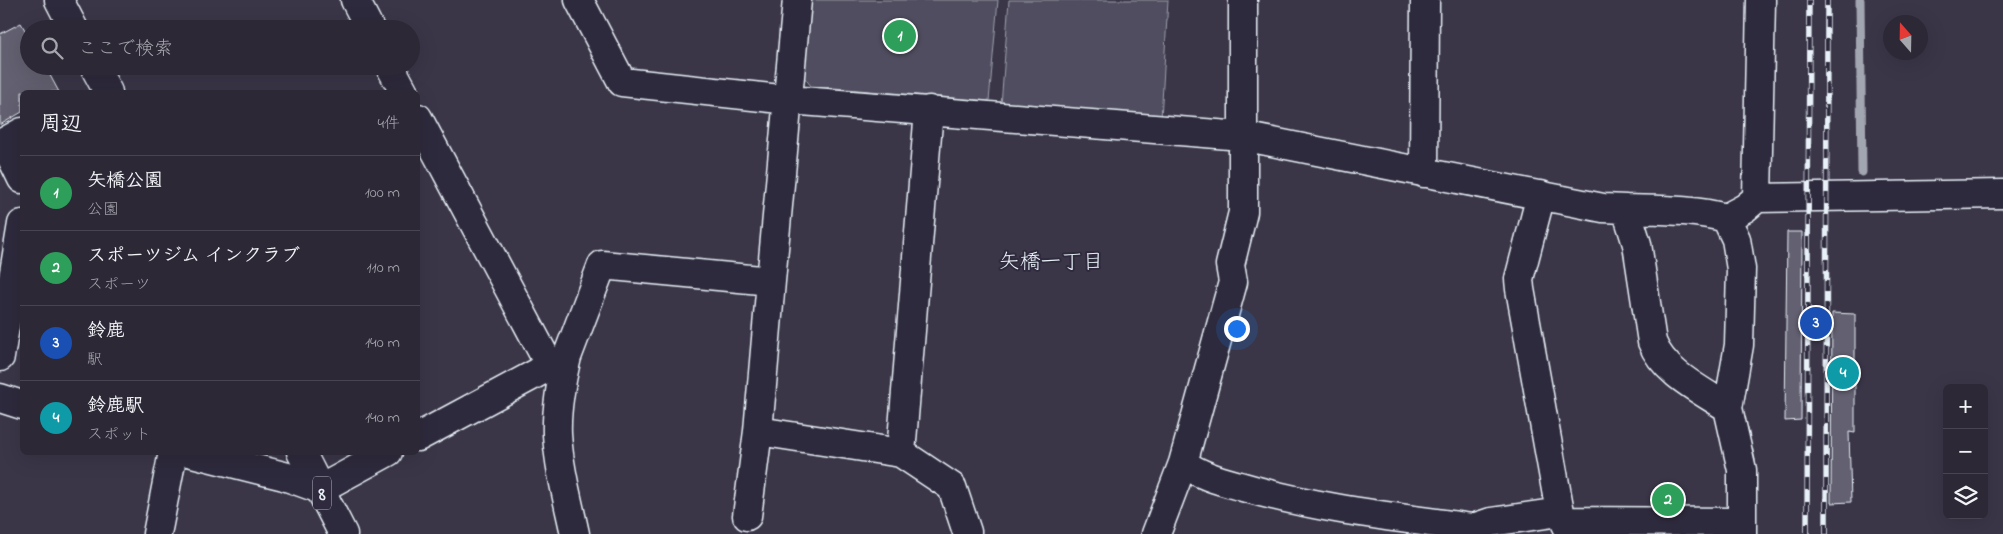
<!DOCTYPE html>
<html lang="ja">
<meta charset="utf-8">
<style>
body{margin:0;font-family:"Indie Flower","Klee One",sans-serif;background:#34303e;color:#f1f3f6}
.controls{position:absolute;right:15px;bottom:15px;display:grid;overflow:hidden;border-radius:8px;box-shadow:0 5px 20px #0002}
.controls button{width:45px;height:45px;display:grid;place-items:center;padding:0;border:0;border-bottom:1px solid #484451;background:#2c2836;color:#f1f3f6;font:25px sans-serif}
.compass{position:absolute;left:1883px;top:15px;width:45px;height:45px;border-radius:50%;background:#2c2836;box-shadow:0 5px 20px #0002;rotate:340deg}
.you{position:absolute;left:1236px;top:328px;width:18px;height:18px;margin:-12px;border:4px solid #fff;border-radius:50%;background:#1a73e8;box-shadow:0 0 0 8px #1a73e833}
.badge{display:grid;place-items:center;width:32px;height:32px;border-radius:50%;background:#ffd166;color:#fff;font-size:16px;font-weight:700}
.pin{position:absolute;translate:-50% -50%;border:2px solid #fff;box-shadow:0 1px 5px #0006}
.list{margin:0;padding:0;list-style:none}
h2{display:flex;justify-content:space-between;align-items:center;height:65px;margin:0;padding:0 20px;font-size:21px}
h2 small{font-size:16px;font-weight:400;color:#a6a6ad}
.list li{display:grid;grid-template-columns:32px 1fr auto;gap:15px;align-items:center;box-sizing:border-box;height:75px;padding:0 20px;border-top:1px solid #484451}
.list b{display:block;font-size:19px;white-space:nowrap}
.list p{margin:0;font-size:16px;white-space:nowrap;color:#a6a6ad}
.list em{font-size:16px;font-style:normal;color:#a6a6ad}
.icon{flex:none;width:28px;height:28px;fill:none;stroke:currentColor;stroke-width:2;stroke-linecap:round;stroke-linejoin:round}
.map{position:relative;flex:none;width:2003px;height:534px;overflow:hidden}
.search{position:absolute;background:#2c2836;box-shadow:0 5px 20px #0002;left:20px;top:20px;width:400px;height:55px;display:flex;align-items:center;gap:12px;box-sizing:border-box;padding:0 18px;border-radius:28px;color:#a6a6ad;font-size:19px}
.panel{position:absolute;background:#2c2836;box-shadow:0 5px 20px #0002;left:20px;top:90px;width:400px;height:365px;border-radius:8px}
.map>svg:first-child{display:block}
.green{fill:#504e5f;stroke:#9ca0ac}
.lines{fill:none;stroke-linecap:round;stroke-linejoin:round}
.stream{stroke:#a2a6b1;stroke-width:9}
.building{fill:#636171;stroke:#e8f1f8}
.minor-casing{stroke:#e8f1f8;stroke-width:31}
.major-casing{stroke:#e8f1f8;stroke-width:31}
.minor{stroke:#2f2a3d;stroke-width:28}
.major{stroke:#2f2a3d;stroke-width:28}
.rail-casing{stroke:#e8f1f8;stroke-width:5.5}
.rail{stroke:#2f2a3d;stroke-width:4;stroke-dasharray:11;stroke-linecap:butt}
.labels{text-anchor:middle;stroke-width:4;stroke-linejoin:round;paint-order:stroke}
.shield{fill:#2f2a3d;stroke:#b0b5c0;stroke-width:1}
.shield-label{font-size:19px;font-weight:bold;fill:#e8f1f8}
.neighbourhood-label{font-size:21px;fill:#e8f1f8;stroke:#2f2a3d}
</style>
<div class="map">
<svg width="2003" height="534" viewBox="0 0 2003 534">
<rect width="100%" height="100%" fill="#3a3648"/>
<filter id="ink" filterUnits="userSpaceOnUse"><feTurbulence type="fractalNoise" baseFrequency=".02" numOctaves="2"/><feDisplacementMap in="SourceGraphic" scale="10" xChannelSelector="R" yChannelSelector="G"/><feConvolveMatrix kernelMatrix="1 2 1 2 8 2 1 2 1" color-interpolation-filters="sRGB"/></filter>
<g filter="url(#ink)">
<!-- green -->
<path class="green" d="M 808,0 L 998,0 L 989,101 L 811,86 L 801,73 Z
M 1009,0 L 1168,0 L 1161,119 L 1001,106 Z"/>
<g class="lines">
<!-- stream -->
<path class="stream" d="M 1860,0 L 1862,172"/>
</g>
<!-- building -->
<path class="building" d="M 21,23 L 29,37 L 29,66 L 45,66 L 59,92 L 22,92 L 22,112 L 0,125 L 0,34 Z
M 1787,232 L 1802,232 L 1801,420 L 1785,421 Z
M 1832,313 L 1855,314 L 1855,433 L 1849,432 L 1851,502 L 1831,503 Z"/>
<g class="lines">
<!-- minor casing -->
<g class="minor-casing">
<path id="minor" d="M 355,0 L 370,29
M 579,0 L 622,82 L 789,100 L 1242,136 L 1603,208 L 1626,209 L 1637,244 L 1652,342 C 1664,373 1701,390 1728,408 L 1742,470 L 1742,534
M 390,66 L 404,92
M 418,118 L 550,366
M 22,132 L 4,142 L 22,179
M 1424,173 L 1425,0
M 1541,195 L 1519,279 L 1520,289 L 1560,512 L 1571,534
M 1757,198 L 1761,0
M 1626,209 C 1659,210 1693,209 1726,218 L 1736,239 L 1741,269 L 1739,345 L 1728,408
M 1726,218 L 1745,208 L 1757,198 L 2003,194
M 771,281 L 758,431 L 901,453 L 929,110
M 0,357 L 22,224
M 567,357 C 561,382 556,409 557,434 C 559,468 568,501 575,534
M 0,398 L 22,405
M 418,437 L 567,357 L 602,265 L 771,281 L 797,0
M 188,452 L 284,476 L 320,489 L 388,452
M 901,453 L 952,487 L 967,532
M 1183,463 C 1201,476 1222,481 1243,487 C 1318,509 1396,517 1473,528 L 1491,522 L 1560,512
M 747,516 L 758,431
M 1565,521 L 1742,522
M 157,534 L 173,452
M 1156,534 L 1183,463 L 1233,282 L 1230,265 L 1243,212 L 1243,0"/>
</g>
<!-- major casing -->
<g class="major-casing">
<path id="major" d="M 59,0 L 74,29
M 94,66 L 108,92
M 301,452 L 343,534"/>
</g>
<!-- minor -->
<use href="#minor" class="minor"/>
<!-- major -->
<use href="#major" class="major"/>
<!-- rail casing -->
<g class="rail-casing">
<path id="rail" d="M 1807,534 L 1809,0
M 1826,534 L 1827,0"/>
</g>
<!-- rail -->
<use href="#rail" class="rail"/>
</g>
</g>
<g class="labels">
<!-- shield labels -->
<rect class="shield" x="313" y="476.5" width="18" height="33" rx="4"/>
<g class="shield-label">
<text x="322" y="500">8</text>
</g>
<!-- neighbourhood labels -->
<g class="neighbourhood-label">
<text x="1051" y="268">矢橋一丁目</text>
</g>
</g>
</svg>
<div class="controls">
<button>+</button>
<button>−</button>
<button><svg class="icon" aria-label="layers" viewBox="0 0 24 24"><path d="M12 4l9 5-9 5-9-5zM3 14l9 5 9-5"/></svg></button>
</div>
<svg class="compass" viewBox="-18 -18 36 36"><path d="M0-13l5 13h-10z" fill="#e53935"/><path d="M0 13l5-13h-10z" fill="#a6a6ad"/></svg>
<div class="you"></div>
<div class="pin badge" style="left:900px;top:36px;background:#2e9e5b">1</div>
<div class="pin badge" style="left:1668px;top:500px;background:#2e9e5b">2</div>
<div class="pin badge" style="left:1816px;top:323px;background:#1a4fb4">3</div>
<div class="pin badge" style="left:1843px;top:373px;background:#0f9aa8">4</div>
<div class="search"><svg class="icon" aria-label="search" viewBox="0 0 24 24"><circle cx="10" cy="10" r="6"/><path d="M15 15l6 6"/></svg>ここで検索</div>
<section class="panel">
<h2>周辺<small>4件</small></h2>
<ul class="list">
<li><span class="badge" style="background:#2e9e5b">1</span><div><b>矢橋公園</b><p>公園</p></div><em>100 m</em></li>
<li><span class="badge" style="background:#2e9e5b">2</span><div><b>スポーツジム インクラブ</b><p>スポーツ</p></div><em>110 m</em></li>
<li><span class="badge" style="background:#1a4fb4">3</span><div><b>鈴鹿</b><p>駅</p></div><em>140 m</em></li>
<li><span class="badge" style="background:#0f9aa8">4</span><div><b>鈴鹿駅</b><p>スポット</p></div><em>140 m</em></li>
</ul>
</section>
</div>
